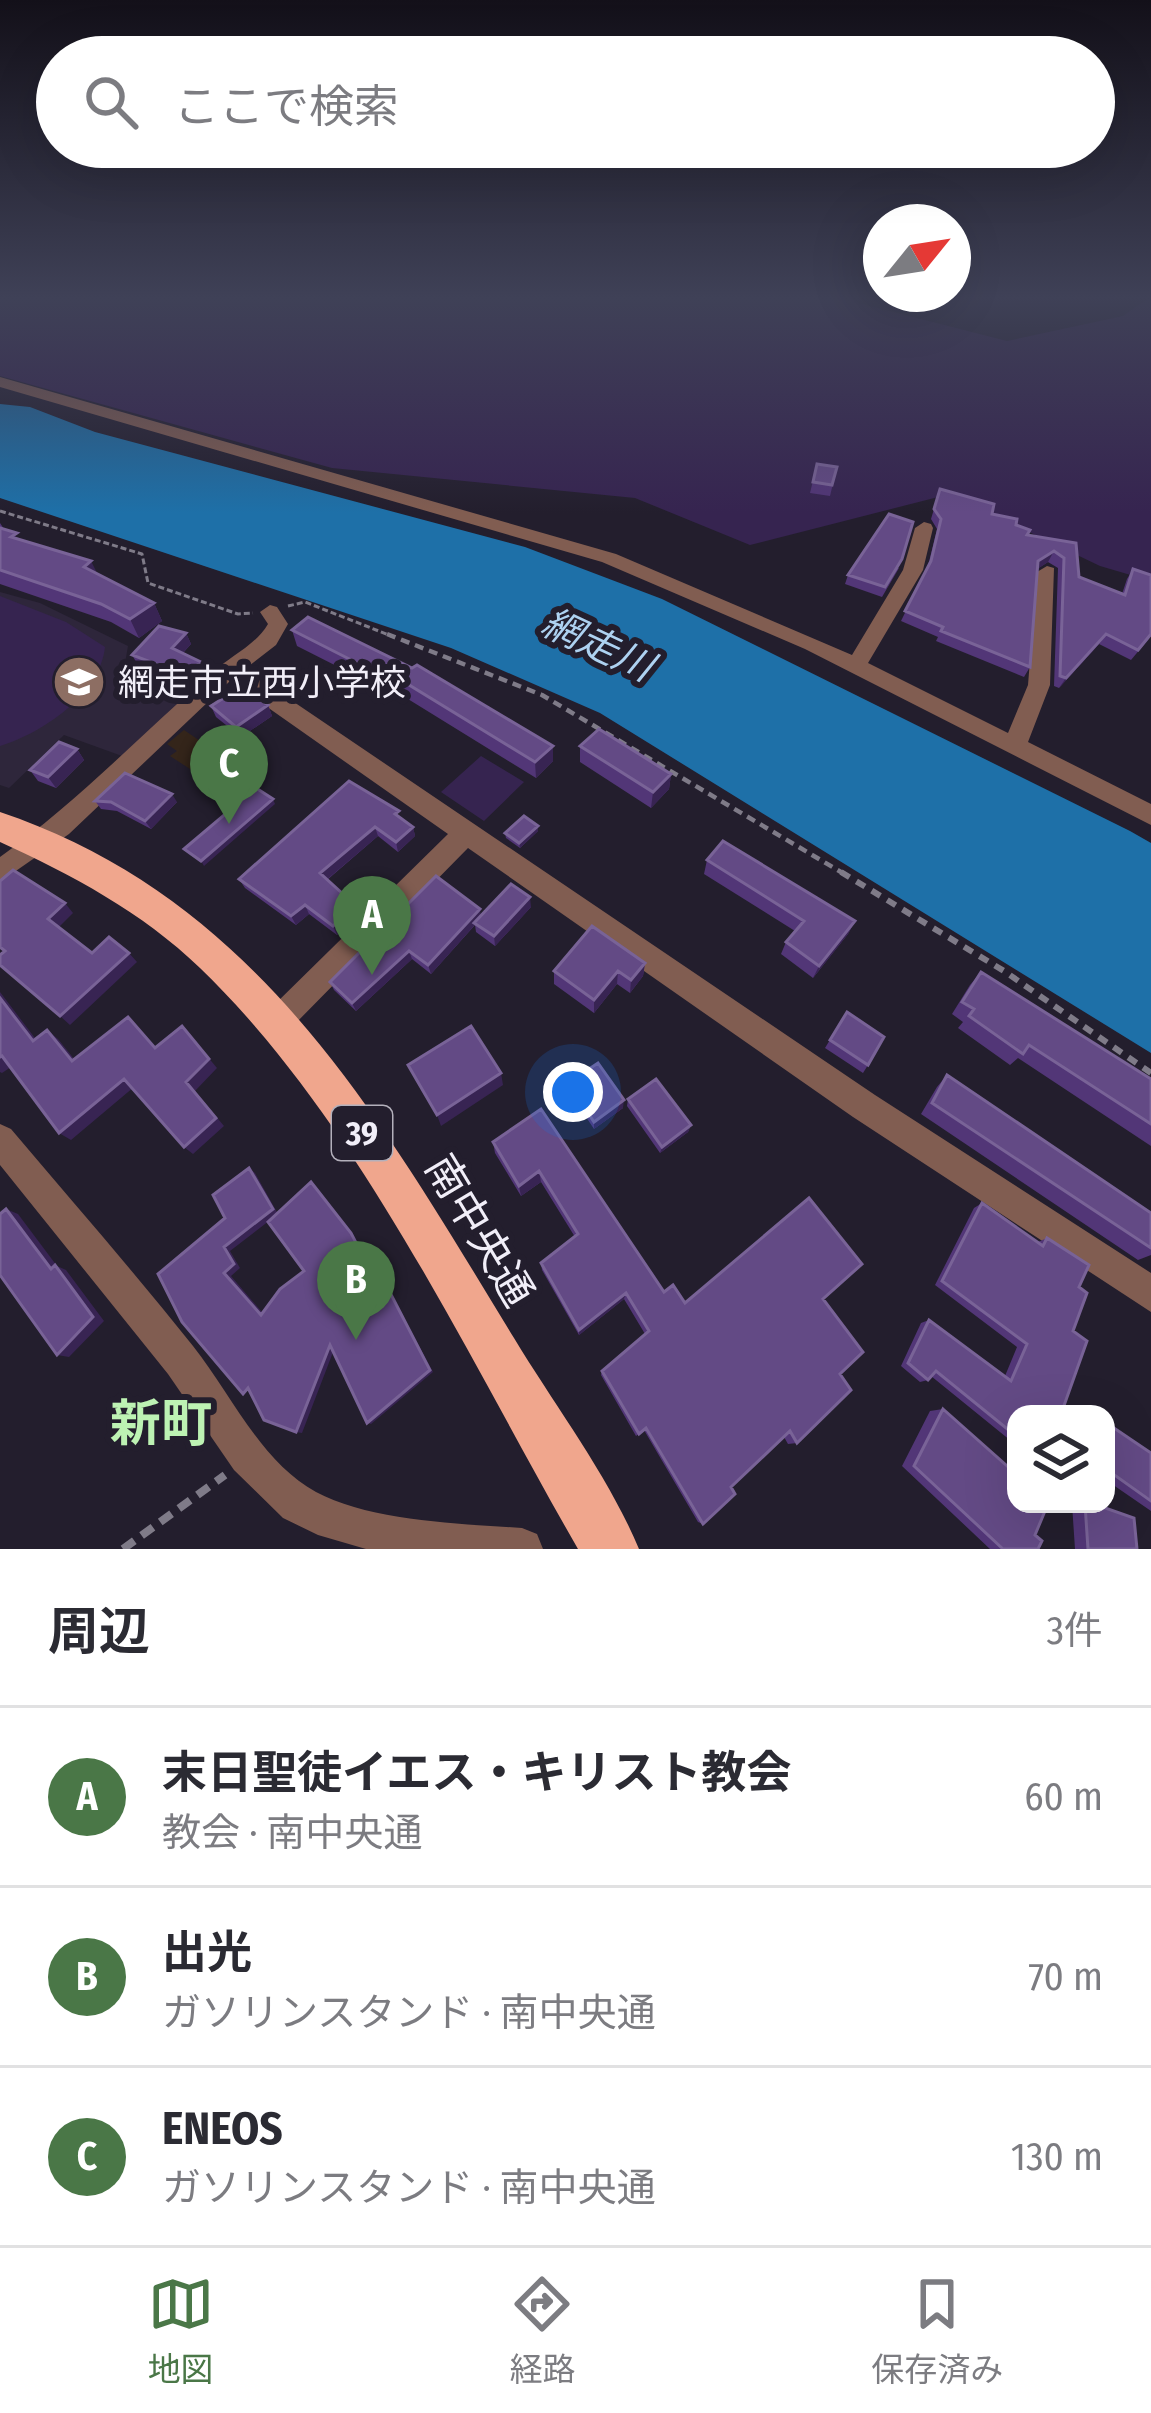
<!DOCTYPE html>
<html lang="ja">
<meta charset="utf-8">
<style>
body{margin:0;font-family:"Fira Sans Condensed","Noto Sans JP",sans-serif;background:#f7f7f7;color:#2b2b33}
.controls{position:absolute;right:36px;bottom:36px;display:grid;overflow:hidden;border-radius:24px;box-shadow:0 12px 48px #0002}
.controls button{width:108px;height:108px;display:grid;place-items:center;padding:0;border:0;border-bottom:3px solid #e1e1e2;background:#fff;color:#2b2b33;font:60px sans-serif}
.compass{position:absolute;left:863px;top:204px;width:108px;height:108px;border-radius:50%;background:#fff;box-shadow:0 12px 48px #0002;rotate:60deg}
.you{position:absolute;left:573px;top:1092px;width:42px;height:42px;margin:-30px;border:9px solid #fff;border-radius:50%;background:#1a73e8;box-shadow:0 0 0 18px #1a73e833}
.badge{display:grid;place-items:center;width:78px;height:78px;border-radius:50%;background:#4a7747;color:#fff;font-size:39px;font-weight:700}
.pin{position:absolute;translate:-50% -99px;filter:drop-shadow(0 3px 6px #0008)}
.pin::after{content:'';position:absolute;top:63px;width:42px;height:36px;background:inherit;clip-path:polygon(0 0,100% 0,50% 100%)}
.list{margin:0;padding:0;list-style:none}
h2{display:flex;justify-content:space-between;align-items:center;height:156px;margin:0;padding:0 48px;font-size:51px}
h2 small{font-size:39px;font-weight:400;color:#7c7c81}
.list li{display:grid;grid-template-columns:78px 1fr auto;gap:36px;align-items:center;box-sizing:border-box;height:180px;padding:0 48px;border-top:3px solid #e1e1e2}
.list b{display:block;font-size:45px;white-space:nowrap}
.list p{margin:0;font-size:39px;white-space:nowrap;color:#7c7c81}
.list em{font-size:39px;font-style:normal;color:#7c7c81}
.icon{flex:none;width:66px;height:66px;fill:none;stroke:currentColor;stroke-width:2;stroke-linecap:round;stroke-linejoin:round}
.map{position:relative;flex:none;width:1151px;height:1549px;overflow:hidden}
.search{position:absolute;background:#fff;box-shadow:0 12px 48px #0002;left:36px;right:36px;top:36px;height:132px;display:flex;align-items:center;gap:30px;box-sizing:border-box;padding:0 42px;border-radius:66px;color:#7c7c81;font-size:45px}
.sheet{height:696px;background:#fff}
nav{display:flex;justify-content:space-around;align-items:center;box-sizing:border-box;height:168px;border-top:3px solid #e1e1e2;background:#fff;font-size:33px;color:#7c7c81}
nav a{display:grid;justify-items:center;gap:6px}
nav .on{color:#4a7747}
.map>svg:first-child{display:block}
.commercial{fill:#34251a}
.built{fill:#2e263b}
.green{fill:#362450}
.water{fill:#1e70a8}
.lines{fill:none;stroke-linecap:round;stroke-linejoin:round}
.path-far3{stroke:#7f7b88;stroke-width:3;stroke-dasharray:6 3;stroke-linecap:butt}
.path-far2{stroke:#7f7b88;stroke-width:4.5;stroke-dasharray:9 6;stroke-linecap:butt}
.path-far1{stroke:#7f7b88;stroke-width:6;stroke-dasharray:10 8;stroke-linecap:butt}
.path{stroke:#7f7b88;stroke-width:8;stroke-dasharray:14 9;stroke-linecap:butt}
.minor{fill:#815d51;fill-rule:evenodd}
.trunk{fill:#f0a68d;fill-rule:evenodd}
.wall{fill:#523677}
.shaded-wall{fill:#382453}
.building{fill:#634a85;stroke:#796397;stroke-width:3}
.labels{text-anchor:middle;stroke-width:12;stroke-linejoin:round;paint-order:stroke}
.shield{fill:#231e2d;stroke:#b3b0bb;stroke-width:3}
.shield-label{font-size:33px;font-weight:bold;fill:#f1eef8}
.poi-label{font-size:36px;fill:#f1eef8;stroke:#231e2d;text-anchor:start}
.water-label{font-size:39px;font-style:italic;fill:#aed2f1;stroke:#231e2d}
.near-street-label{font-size:42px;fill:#f1eef8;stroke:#231e2d}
.near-quarter-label{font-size:51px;font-weight:bold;fill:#bdf2b3;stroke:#231e2d}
</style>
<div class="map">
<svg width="1151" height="1549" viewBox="0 0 1151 1549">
<rect width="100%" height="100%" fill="#231e2d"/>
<!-- commercial -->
<path class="commercial" d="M 184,730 L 231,762 L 207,780 L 170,756 L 177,751 L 167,744 Z"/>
<!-- built -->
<path class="built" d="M 0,592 L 40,603 L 128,646 L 124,669 L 194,695 L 122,756 L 64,735 L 9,788 L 0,785 Z"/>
<!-- green -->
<path class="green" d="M 0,296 L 854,296 L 858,303 L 1007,341 L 1123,316 L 1151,296 L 1151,581 L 1100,566 L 950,494 L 750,545 L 635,498 L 332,468 L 0,376 Z
M 0,596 L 66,622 L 105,647 C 100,694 43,733 0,746 Z
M 481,756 L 524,782 L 484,821 L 441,792 Z"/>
<!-- water -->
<path class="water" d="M 0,404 L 30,407 L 95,432 L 525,547 L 662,599 L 1130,831 L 1151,843 L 1151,1053 L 600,713 L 451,648 L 0,498 Z"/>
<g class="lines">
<!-- path-far3 -->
<path class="path-far3" d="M 0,511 L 142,554 L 148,583 L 238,614 L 253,613
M 288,606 L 305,602 L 394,637"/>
<!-- path-far2 -->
<path class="path-far2" d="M 387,634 L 542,695 L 846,875"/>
<!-- path-far1 -->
<path class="path-far1" d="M 841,872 L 1004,971 L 1151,1073"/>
<!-- path -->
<path class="path" d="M 123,1549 L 225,1475"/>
<!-- minor -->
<path class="minor" d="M 0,377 L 616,554 L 852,655 L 903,570 L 915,528 L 924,522 L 931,524 L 933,528 L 923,570 L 868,663 L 1008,733 L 1028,685 L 1037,572 L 1047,566 L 1054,568 L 1050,685 L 1028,742 L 1151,804 L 1151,825 L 805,649 L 602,562 L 0,387 Z
M 270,605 L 277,607 L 288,624 L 276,645 L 245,669 L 875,1095 L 1151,1273 L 1151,1312 L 853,1117 L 468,848 L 291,1028 L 281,1032 L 271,1028 L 266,1018 L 271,1008 L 448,834 L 230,681 L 69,834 L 0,882 L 0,857 C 77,803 141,734 212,673 C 230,656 255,646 268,624 L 260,612 Z
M 0,1124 L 11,1129 C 72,1201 134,1272 193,1346 C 231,1394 261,1462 316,1492 C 370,1521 461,1524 522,1528 L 537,1534 L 543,1549 L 366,1549 L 318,1535 L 283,1518 L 234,1470 L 168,1374 L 0,1165 Z"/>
<!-- trunk -->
<path class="trunk" d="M 0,812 C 259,899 380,1119 514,1338 C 555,1406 608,1475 639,1549 L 578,1549 C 468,1358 359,1121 200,968 C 142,912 72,875 0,842 Z"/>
</g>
<!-- wall -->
<path class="wall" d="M 817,464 L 837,467 L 830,496 L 810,493 Z
M 940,489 L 1016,525 L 1027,535 L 1076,543 L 1079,577 L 1122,594 L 1127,579 L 1133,569 L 1151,575 L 1151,636 L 1131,660 L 1099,644 L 1059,688 L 1054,686 L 1058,568 L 1048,562 L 1037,569 L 1030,667 L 1024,677 L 936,641 L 938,637 L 901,621 L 928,566 L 937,529 L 931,519 Z
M 0,523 L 4,529 L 21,540 L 98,574 L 154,603 L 162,621 L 139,638 L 111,622 L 0,584 Z
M 899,568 L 882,597 L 845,584 L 848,575 Z
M 308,617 L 553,746 L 553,761 L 536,778 L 382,683 L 378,687 L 297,646 L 292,630 Z
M 186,633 L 191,644 L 183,653 L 206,673 L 190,686 L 138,665 L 132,655 Z
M 268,705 L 272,716 L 241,737 L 216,717 L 211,706 Z
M 580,746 L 671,774 L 669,789 L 651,808 L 580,762 Z
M 77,749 L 84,760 L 56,788 L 38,781 L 30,770 Z
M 349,781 L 413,827 L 415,836 L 398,852 L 378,836 L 327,880 L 359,915 L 337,935 L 309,914 L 296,925 L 245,888 L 239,879 Z
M 95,801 L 177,802 L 151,829 L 117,811 L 101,809 Z
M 538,831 L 520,848 L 506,838 L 505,833 Z
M 707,860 L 855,921 L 848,934 L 813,978 L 781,954 L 786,942 L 795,931 L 704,874 Z
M 531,907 L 495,946 L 476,932 L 475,925 L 431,974 L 412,959 L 356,1011 L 334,990 L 330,982 L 481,916 Z
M 645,963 L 643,976 L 630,993 L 617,984 L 594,1013 L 554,984 L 554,971 Z
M 981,972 L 1151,1079 L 1151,1146 L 1018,1058 L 1010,1065 L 958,1028 L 963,1022 L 952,1014 L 970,985 Z
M 847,1012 L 868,1065 L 863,1073 L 825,1048 Z
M 947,1075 L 1151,1213 L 1151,1255 L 1138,1260 L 921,1114 L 937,1087 Z
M 568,1083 L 623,1108 L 594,1129 L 568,1090 Z
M 628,1099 L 691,1125 L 688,1132 L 660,1153 L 627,1106 Z
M 541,1109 L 664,1292 L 685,1303 L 823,1299 L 840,1374 L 797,1443 L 788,1444 L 784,1437 L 731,1487 L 703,1524 L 698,1522 L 644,1430 L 636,1436 L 601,1375 L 602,1371 L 645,1334 L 624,1299 L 579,1335 L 542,1270 L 541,1263 L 575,1237 L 541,1182 L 521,1196 L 495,1153 L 493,1142 Z
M 982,1203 L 1038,1242 L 1047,1238 L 1016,1414 L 1016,1445 L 931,1376 L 928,1380 L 920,1382 L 901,1366 L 921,1323 L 929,1320 L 1005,1376 L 1017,1347 L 935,1285 L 974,1208 Z
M 943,1409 L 1016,1504 L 1035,1535 L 1038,1549 L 990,1549 L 902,1466 L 930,1411 Z
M 1106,1424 L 1108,1424 L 1151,1453 L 1151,1511 L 1106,1480 Z
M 1072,1504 L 1094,1504 L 1137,1549 L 1075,1549 Z"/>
<!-- shaded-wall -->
<path class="shaded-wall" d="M 1054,551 L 1048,562 L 1033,572 L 1038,561 Z
M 91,561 L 100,579 L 84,567 Z
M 154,603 L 162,621 L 139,638 L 130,619 Z
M 186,633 L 191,644 L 177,659 L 172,648 Z
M 1106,634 L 1099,644 L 1059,688 L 1066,678 Z
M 201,662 L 206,673 L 190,686 L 185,675 Z
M 378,666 L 382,683 L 378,687 L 373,671 Z
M 268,705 L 272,716 L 241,737 L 236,727 Z
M 553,746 L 553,761 L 536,778 L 535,762 Z
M 77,749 L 84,760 L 56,788 L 48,777 Z
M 671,774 L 669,789 L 651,808 L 653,792 Z
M 172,794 L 177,802 L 151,829 L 145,821 Z
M 273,799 L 275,804 L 204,866 L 201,861 Z
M 538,826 L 538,831 L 520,848 L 519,843 Z
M 375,827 L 378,836 L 324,882 L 320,873 Z
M 413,827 L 415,836 L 398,852 L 396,842 Z
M 530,897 L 531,907 L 495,946 L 494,936 Z
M 65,903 L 73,913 L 57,929 L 48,919 Z
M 305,905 L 309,914 L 296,925 L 291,916 Z
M 356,906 L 359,915 L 337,935 L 333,926 Z
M 480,909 L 481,918 L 431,974 L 428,965 Z
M 855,921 L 848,934 L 813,978 L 819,966 Z
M 409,951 L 412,959 L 356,1011 L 352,1003 Z
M 129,953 L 137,962 L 70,1025 L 60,1016 Z
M 645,963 L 643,976 L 630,993 L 631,980 Z
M 618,971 L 617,984 L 594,1013 L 594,1000 Z
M 0,992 L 44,1050 L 33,1041 L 0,998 Z
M 182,1026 L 217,1068 L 195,1091 L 224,1126 L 193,1154 L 184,1147 L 186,1082 Z
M 47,1030 L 58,1039 L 83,1070 L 72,1061 Z
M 2,1056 L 14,1065 L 2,1073 L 0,1072 L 0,1057 Z
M 501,1073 L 503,1085 L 441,1126 L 437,1115 Z
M 124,1079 L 134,1087 L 71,1140 L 59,1133 Z
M 624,1100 L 623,1108 L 594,1129 L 594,1122 Z
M 691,1125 L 688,1132 L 660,1153 L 662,1147 Z
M 249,1168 L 255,1173 L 278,1214 L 230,1251 L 240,1268 L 231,1276 L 267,1318 L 261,1315 L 224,1273 L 224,1247 Z
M 539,1171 L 541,1182 L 521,1196 L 519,1186 Z
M 6,1209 L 18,1214 L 57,1266 L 66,1270 L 104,1321 L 69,1357 L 57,1355 L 51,1269 Z
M 383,1279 L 433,1372 L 371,1424 L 367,1423 Z
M 626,1293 L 624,1299 L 579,1335 L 579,1330 Z
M 330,1345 L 335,1347 L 302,1433 L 296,1432 Z"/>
<!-- building -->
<path class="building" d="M 817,464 L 837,467 L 832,485 L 813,482 Z
M 940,489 L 994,504 L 992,514 L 1017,519 L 1016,525 L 1030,530 L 1027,535 L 1076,543 L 1079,577 L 1125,595 L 1133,569 L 1151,575 L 1151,634 L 1138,650 L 1106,634 L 1066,678 L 1060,676 L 1064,558 L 1054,551 L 1038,561 L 1030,667 L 941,631 L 943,627 L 905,611 L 931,561 L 941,519 L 934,509 Z
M 889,514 L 913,522 L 902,559 L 885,587 L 848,575 Z
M 0,528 L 17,533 L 11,537 L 91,561 L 84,567 L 154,603 L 130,619 L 101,604 L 0,570 Z
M 308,617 L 412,668 L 417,665 L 553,746 L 535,762 L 378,666 L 373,671 L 292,630 Z
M 159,626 L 186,633 L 172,648 L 201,662 L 185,675 L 132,655 Z
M 241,687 L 268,705 L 236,727 L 211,706 Z
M 599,729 L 671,774 L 653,792 L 580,746 Z
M 59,742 L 77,749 L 48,777 L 30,770 Z
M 125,773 L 172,794 L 145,821 L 111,802 L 95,801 Z
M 349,781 L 399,811 L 395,814 L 413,827 L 396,842 L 375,827 L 320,873 L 356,906 L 333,926 L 305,905 L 291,916 L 239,879 Z
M 256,788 L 273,799 L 201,861 L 184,849 Z
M 524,816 L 538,826 L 519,843 L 505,833 Z
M 723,841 L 855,921 L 819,966 L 786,942 L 804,921 L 707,860 Z
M 13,870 L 65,903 L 48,919 L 92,953 L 109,937 L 129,953 L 60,1016 L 0,965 L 0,955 L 5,951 L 0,947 L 0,881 Z
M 436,876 L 480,909 L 428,965 L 409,951 L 352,1003 L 330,982 Z
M 511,884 L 530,897 L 494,936 L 474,923 Z
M 592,926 L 645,963 L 631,980 L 618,971 L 594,1000 L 554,971 Z
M 981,972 L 1151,1079 L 1151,1124 L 1029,1045 L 1023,1054 L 969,1016 L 974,1009 L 962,1002 Z
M 0,998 L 33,1041 L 47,1030 L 72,1061 L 128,1017 L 155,1048 L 182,1026 L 209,1059 L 186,1082 L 216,1118 L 184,1147 L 124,1079 L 59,1133 L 2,1056 L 0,1057 Z
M 847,1012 L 884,1037 L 868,1065 L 830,1040 Z
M 471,1026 L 501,1073 L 437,1115 L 408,1065 Z
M 598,1063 L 624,1100 L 594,1122 L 568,1083 Z
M 947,1075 L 1151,1213 L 1151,1248 L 932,1103 Z
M 656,1079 L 691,1125 L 662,1147 L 628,1099 Z
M 541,1109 L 664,1292 L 673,1285 L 685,1303 L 809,1198 L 862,1264 L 823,1299 L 863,1352 L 840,1374 L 851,1390 L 797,1443 L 790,1431 L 731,1487 L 735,1494 L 703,1524 L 646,1428 L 639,1434 L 602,1371 L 649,1331 L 626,1293 L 579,1330 L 541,1263 L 578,1234 L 539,1171 L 519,1186 L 493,1142 Z
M 249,1168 L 273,1209 L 224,1247 L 234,1264 L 224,1273 L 261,1315 L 280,1289 L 304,1271 L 268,1222 L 311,1182 L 351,1233 L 377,1283 L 383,1279 L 430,1370 L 367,1423 L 330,1345 L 296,1432 L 264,1420 L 248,1388 L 243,1394 L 182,1322 L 158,1274 L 225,1218 L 213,1195 Z
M 982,1203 L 1043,1246 L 1047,1238 L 1089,1265 L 1079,1287 L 1087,1293 L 1073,1331 L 1087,1341 L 1061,1414 L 1016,1414 L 1016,1436 L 936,1371 L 928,1380 L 908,1363 L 929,1320 L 1011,1381 L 1027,1344 L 942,1281 Z
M 6,1209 L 51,1269 L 55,1265 L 93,1317 L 57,1355 L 0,1275 L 0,1214 Z
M 943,1409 L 1016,1474 L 1016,1504 L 1037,1504 L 1045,1511 L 1035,1535 L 1042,1541 L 1038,1549 L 1003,1549 L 914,1466 Z
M 1108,1424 L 1151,1453 L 1151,1501 L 1106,1469 L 1106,1435 Z
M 1085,1504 L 1094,1504 L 1134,1518 L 1137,1549 L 1088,1549 Z"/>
<!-- sky -->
<linearGradient id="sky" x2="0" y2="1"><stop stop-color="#131019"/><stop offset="0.58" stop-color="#3f4157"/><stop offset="1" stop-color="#3f4157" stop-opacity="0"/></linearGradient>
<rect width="1151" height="513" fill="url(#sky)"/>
<!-- icons -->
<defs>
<g id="school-disc" transform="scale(2.7)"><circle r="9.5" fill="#8d6e63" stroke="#231e2d"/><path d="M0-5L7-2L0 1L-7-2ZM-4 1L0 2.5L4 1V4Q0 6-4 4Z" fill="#fff"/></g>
</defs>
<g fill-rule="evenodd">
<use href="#school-disc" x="79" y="682"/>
</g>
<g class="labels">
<!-- shield labels -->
<rect class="shield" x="332" y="1106" width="60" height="54" rx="9"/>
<g class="shield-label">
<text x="362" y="1145">39</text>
</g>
<!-- poi labels -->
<g class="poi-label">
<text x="118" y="695">網走市立西小学校</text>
</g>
<!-- water labels -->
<g class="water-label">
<text transform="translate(598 644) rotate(25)" y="14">網走川</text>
</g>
<!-- near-street labels -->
<g class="near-street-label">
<text transform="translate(480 1230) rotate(59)" y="15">南中央通</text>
</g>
<!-- near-quarter labels -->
<g class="near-quarter-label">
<text x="161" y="1441">新町</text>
</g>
</g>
</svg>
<div class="controls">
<button><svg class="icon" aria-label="layers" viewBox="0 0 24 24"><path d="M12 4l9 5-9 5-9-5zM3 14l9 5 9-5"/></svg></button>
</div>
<svg class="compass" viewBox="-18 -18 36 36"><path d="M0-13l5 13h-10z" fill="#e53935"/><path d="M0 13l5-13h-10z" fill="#7c7c81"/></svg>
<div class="you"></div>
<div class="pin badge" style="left:372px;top:975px">A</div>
<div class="pin badge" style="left:356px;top:1340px">B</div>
<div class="pin badge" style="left:229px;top:824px">C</div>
<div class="search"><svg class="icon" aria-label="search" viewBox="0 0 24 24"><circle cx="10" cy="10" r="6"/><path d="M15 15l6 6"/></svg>ここで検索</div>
</div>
<section class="sheet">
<h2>周辺<small>3件</small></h2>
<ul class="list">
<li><span class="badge">A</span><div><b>末日聖徒イエス・キリスト教会</b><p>教会 · 南中央通</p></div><em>60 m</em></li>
<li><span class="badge">B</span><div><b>出光</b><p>ガソリンスタンド · 南中央通</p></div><em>70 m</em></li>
<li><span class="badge">C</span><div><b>ENEOS</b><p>ガソリンスタンド · 南中央通</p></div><em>130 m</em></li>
</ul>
</section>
<nav>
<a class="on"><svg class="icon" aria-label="map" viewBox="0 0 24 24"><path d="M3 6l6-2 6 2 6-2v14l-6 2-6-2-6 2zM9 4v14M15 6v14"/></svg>地図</a>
<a><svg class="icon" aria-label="directions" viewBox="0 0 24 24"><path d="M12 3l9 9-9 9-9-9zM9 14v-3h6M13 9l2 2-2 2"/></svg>経路</a>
<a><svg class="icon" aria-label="saved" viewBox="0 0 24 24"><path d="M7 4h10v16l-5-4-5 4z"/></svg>保存済み</a>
</nav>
